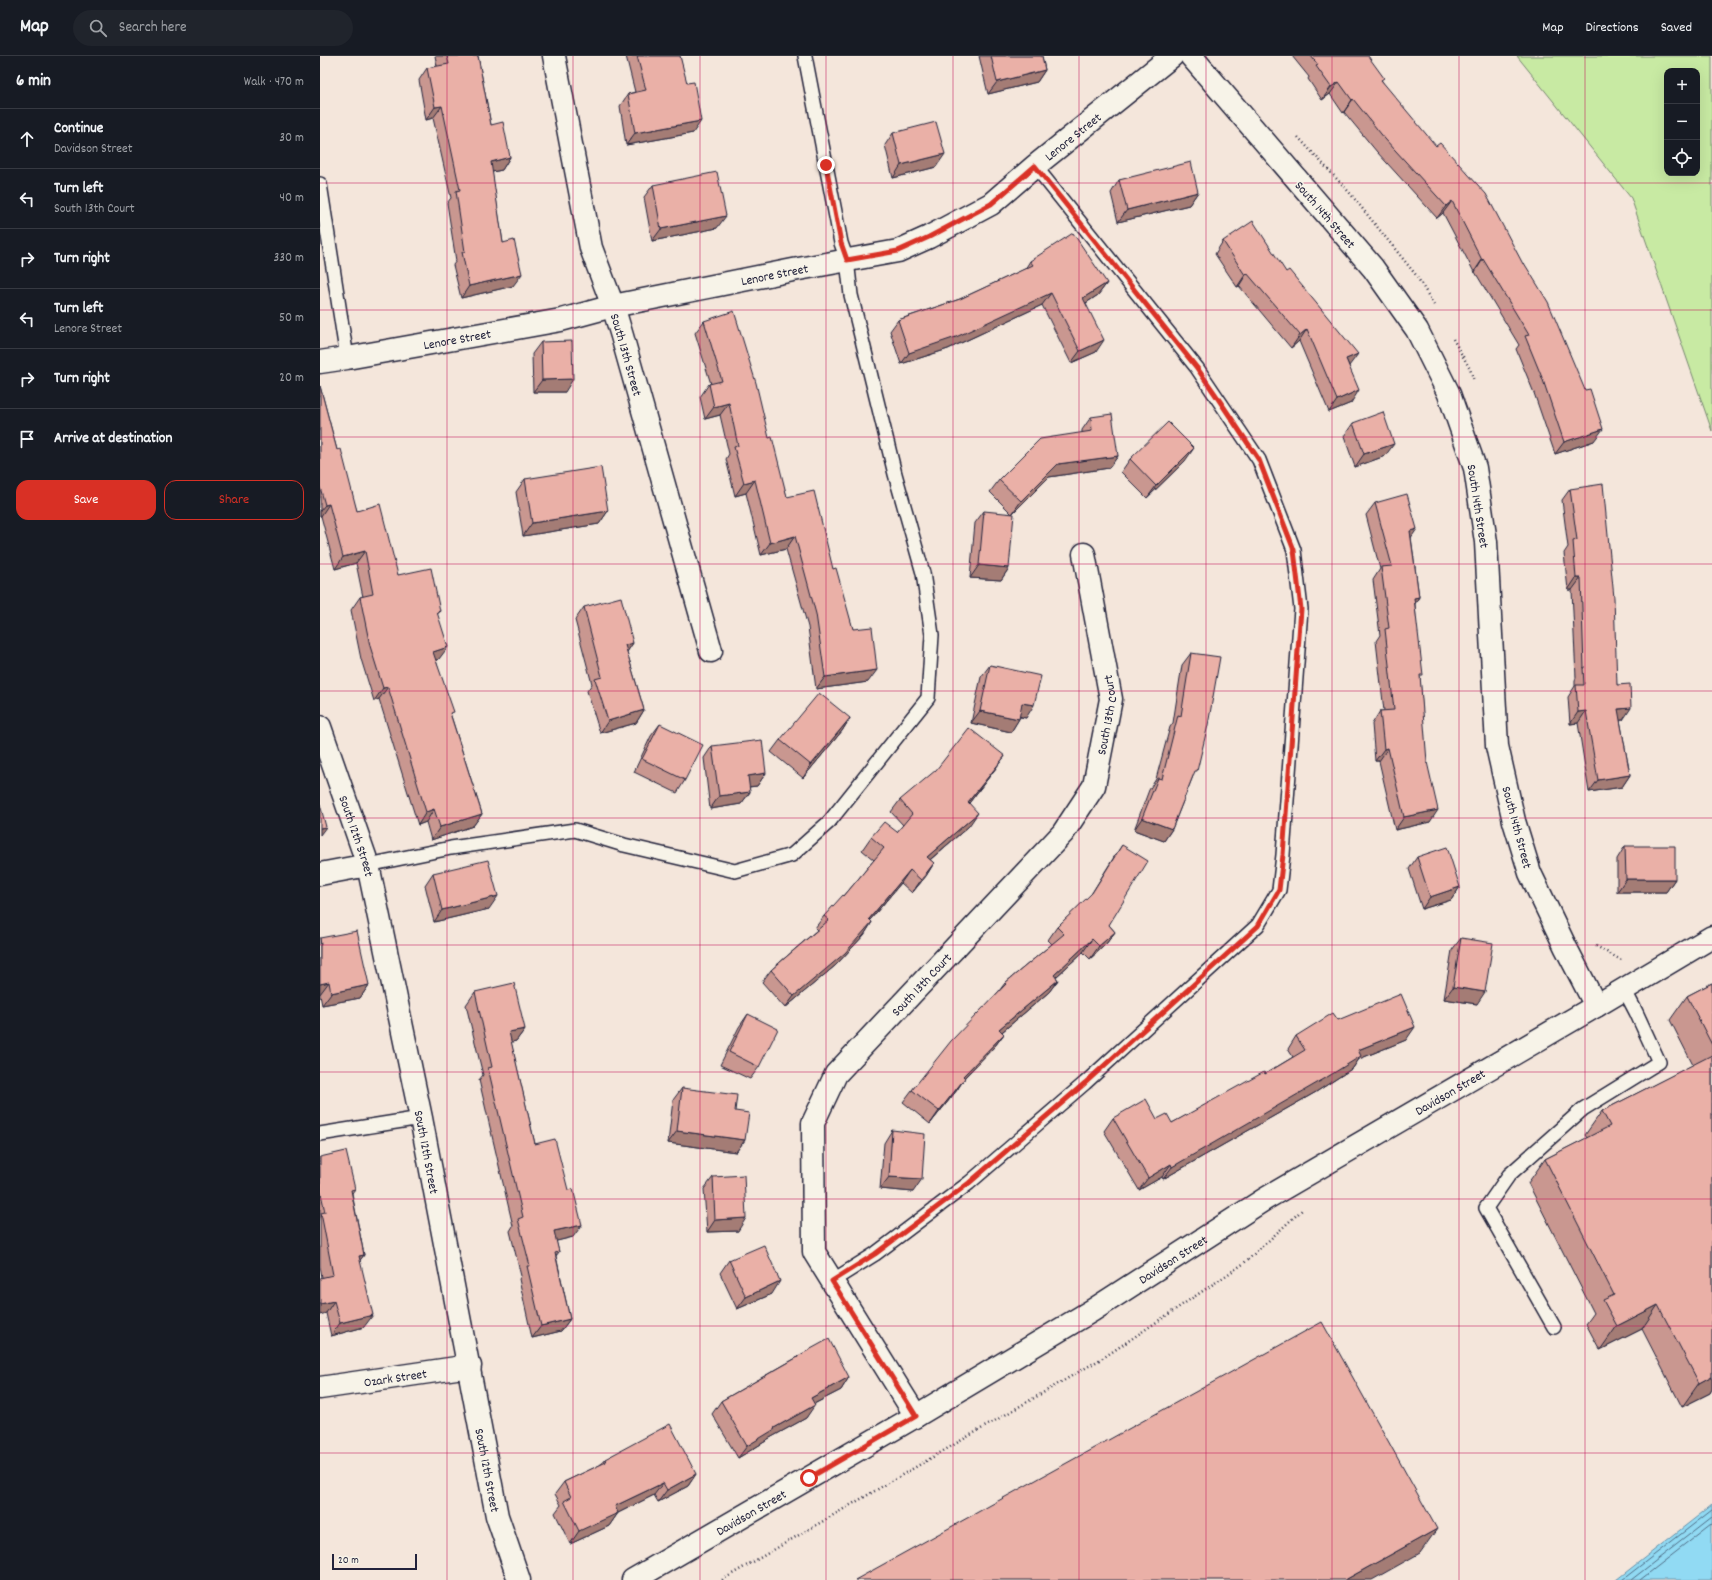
<!DOCTYPE html>
<meta charset="utf-8">
<style>
body{margin:0;font-family:Dekko,sans-serif;background:#20242c;color:#f1f3f6}
.controls{position:absolute;right:12px;top:12px;display:grid;overflow:hidden;border-radius:8px;box-shadow:0 4px 16px #0002}
.controls button{width:36px;height:36px;display:grid;place-items:center;padding:0;border:0;border-bottom:1px solid #363941;background:#171b24;color:#f1f3f6;font:20px sans-serif}
.scale{position:absolute;left:12px;bottom:10px;width:85px;box-sizing:border-box;padding-left:4px;border:2px solid #22223b;border-top:0;font-size:11px;line-height:14px;white-space:nowrap;color:#22223b;-webkit-text-stroke:3px #f7f3e8;paint-order:stroke}
.stop{position:absolute;width:12px;height:12px;margin:-9px;border:3px solid #d93025;border-radius:50%;background:#fff}
.stop.end{background:#d93025;border-color:#fff;box-shadow:0 1px 4px #0008}
.list{margin:0;padding:0;list-style:none}
h2{display:flex;justify-content:space-between;align-items:center;height:52px;margin:0;padding:0 16px;font-size:17px}
h2 small{font-size:13px;font-weight:400;color:#9ea1a6}
.list li{display:grid;grid-template-columns:26px 1fr auto;gap:12px;align-items:center;box-sizing:border-box;height:60px;padding:0 16px;border-top:1px solid #363941}
.list b{display:block;font-size:15px;white-space:nowrap}
.list p{margin:0;font-size:13px;white-space:nowrap;color:#9ea1a6}
.list em{font-size:13px;font-style:normal;color:#9ea1a6}
.actions{display:flex;gap:8px;padding:12px 16px}
.actions a{flex:1;padding:9px 0;border:1px solid #d93025;border-radius:12px;text-align:center;font-size:14px;color:#d93025}
.actions .main{background:#d93025;color:#fff}
.icon{flex:none;width:22px;height:22px;fill:none;stroke:currentColor;stroke-width:2;stroke-linecap:round;stroke-linejoin:round}
.map{position:relative;flex:none;width:1392px;height:1524px;overflow:hidden}
header{display:flex;align-items:center;gap:24px;box-sizing:border-box;height:56px;padding:0 20px;background:#171b24;border-bottom:1px solid #363941}
header strong{font-size:19px}
nav{display:flex;gap:22px;margin-inline-start:auto;font-size:14px}
.search{width:280px;height:36px;background:#20242c;display:flex;align-items:center;gap:10px;box-sizing:border-box;padding:0 14px;border-radius:22px;color:#9ea1a6;font-size:15px}
main{display:flex}
aside{flex:1;background:#171b24}
.map>svg:first-child{display:block}
.green{fill:#c8eaa3;stroke:#75866f;fill-rule:evenodd}
.water{fill:#91daf3;stroke:#6590a9}
.lines{fill:none;stroke-linecap:round;stroke-linejoin:round}
.shore{stroke:#4e6c85;stroke-width:1}
.service-casing{stroke:#22223b;stroke-width:16}
.minor-casing{stroke:#22223b;stroke-width:25}
.tertiary-casing{stroke:#22223b;stroke-width:25}
.path{stroke:#22223b;stroke-width:2.5;stroke-dasharray:1 3;stroke-linecap:butt}
.service{stroke:#f7f3e8;stroke-width:13}
.minor{stroke:#f7f3e8;stroke-width:22}
.tertiary{stroke:#f7f3e8;stroke-width:22}
.wall{fill:#c99790;stroke:#22223b}
.shaded-wall{fill:#a47b75;stroke:#22223b}
.building{fill:#eab0a7;stroke:#22223b}
.route{stroke:#d93025;stroke-width:5}
.grid{fill:none;stroke:#c2185b;stroke-width:1;stroke-opacity:0.55}
.labels{text-anchor:middle;stroke-width:3;stroke-linejoin:round;paint-order:stroke}
.street-label{font-size:13px;fill:#22223b;stroke:#f7f3e8}
</style>
<header>
<strong>Map</strong>
<div class="search"><svg class="icon" aria-label="search" viewBox="0 0 24 24"><circle cx="10" cy="10" r="6"/><path d="M15 15l6 6"/></svg>Search here</div>
<nav><a>Map</a><a>Directions</a><a>Saved</a></nav>
</header>
<main>
<aside>
<h2>6 min<small>Walk · 470 m</small></h2>
<ul class="list">
<li><svg class="icon" aria-label="ahead" viewBox="0 0 24 24"><path d="M12 20V5M6 11l6-6 6 6"/></svg><div><b>Continue</b><p>Davidson Street</p></div><em>30 m</em></li>
<li><svg class="icon" aria-label="left" viewBox="0 0 24 24"><path d="M17 20v-9H6M10 6l-5 5 5 5"/></svg><div><b>Turn left</b><p>South 13th Court</p></div><em>40 m</em></li>
<li><svg class="icon" aria-label="right" viewBox="0 0 24 24"><path d="M7 20v-9h11M14 6l5 5-5 5"/></svg><div><b>Turn right</b></div><em>330 m</em></li>
<li><svg class="icon" aria-label="left" viewBox="0 0 24 24"><path d="M17 20v-9H6M10 6l-5 5 5 5"/></svg><div><b>Turn left</b><p>Lenore Street</p></div><em>50 m</em></li>
<li><svg class="icon" aria-label="right" viewBox="0 0 24 24"><path d="M7 20v-9h11M14 6l5 5-5 5"/></svg><div><b>Turn right</b></div><em>20 m</em></li>
<li><svg class="icon" aria-label="arrive" viewBox="0 0 24 24"><path d="M6 21V4h12l-3 4 3 4H6"/></svg><div><b>Arrive at destination</b></div></li>
</ul>
<div class="actions"><a class="main">Save</a><a>Share</a></div>
</aside>
<div class="map">
<svg width="1392" height="1524" viewBox="0 0 1392 1524">
<rect width="100%" height="100%" fill="#f4e6db"/>
<filter id="ink" filterUnits="userSpaceOnUse"><feTurbulence type="fractalNoise" baseFrequency=".025" numOctaves="2"/><feDisplacementMap in="SourceGraphic" scale="8" xChannelSelector="R" yChannelSelector="G"/><feConvolveMatrix kernelMatrix="1 2 1 2 8 2 1 2 1" color-interpolation-filters="sRGB"/></filter>
<g filter="url(#ink)">
<!-- green -->
<path class="green" d="M 1197,0 L 1392,0 L 1392,375 L 1311,142 ZM 1347,15 L 1377,15 L 1377,117 L 1347,117 Z"/>
<!-- water -->
<path class="water" d="M 1392,1449 L 1392,1524 L 1296,1524 Z"/>
<g class="lines">
<!-- shore -->
<path class="shore" d="M 1302,1524 L 1392,1454
M 1311,1524 L 1392,1461
M 1320,1524 L 1392,1468"/>
<!-- service casing -->
<g class="service-casing">
<path id="service" d="M 0,128 L 27,302
M 48,809 L 131,792 L 255,774 L 304,789 L 415,815 L 472,799 L 509,766 L 608,642 L 612,579 L 603,517 L 575,418 L 531,239 L 527,204 L 521,187 L 485,0
M 0,1078 L 101,1062
M 512,1225 L 555,1198 L 649,1127 L 765,1027 L 938,869 L 959,834 L 963,799 L 981,553 L 974,494 L 939,404 L 877,312 L 715,110
M 1234,1271 L 1166,1152 L 1189,1119 L 1263,1053 L 1339,1006 L 1316,956 L 1304,933"/>
</g>
<!-- minor casing -->
<g class="minor-casing">
<g id="minor">
<path id="s1" d="M 234,0 L 271,192 L 293,250 L 302,280 L 391,595"/>
<path id="s2" d="M 0,306 L 27,302 L 241,264 L 293,250 L 473,214 L 578,195 L 609,181 L 671,148 L 715,110 L 852,0"/>
<path id="s3" d="M 0,671 L 48,809 L 101,1062 L 177,1460 L 199,1524"/>
<path d="M 0,818 L 48,809"/>
<path d="M 1276,950 L 1392,881"/>
<path id="s4" d="M 0,1332 L 150,1310"/>
<path id="s5" d="M 596,1360 L 494,1196 L 493,1067 L 516,1018 L 743,777 L 774,730 L 791,643 L 764,498"/>
</g>
</g>
<!-- tertiary casing -->
<g class="tertiary-casing">
<g id="tertiary">
<path id="s6" d="M 313,1524 L 596,1360 L 773,1254 L 945,1143 L 1276,950 L 1246,892 L 1210,817 L 1194,765 L 1177,690 L 1166,486 L 1155,412 L 1129,338 L 1097,274 L 1053,212 L 871,0"/>
</g>
</g>
<!-- path -->
<path class="path" d="M 978,81 L 1029,136 L 1096,219 L 1114,249
M 1133,283 L 1150,313 L 1154,325
M 1276,890 L 1301,904
M 402,1524 L 786,1300 L 923,1208 L 982,1154"/>
<!-- service -->
<use href="#service" class="service"/>
<!-- minor -->
<use href="#minor" class="minor"/>
<!-- tertiary -->
<use href="#tertiary" class="tertiary"/>
</g>
<!-- wall -->
<path class="wall" d="M 115,0 L 158,0 L 171,69 L 190,101 L 182,114 L 172,116 L 183,187 L 193,230 L 141,242 L 133,209 L 136,205 L 127,147 L 131,142 L 113,62 L 106,64 L 99,24 L 107,12 L 117,10 Z
M 306,0 L 360,0 L 373,77 L 306,89 L 300,50 L 308,38 L 315,36 Z
M 659,0 L 722,0 L 725,14 L 717,26 L 668,38 Z
M 972,0 L 1048,0 L 1062,25 L 1274,385 L 1235,398 L 1214,337 L 1196,293 L 1199,289 L 1155,216 L 1154,216 L 1123,157 L 1117,162 L 1057,96 L 1024,56 L 1023,57 L 1010,38 L 1002,44 L 988,23 L 989,21 Z
M 573,77 L 616,111 L 573,122 L 565,89 Z
M 799,124 L 878,136 L 869,149 L 798,166 L 791,137 Z
M 333,129 L 397,172 L 332,185 L 324,141 Z
M 903,185 L 966,216 L 1029,310 L 1031,347 L 1009,356 L 979,285 L 971,292 L 919,230 L 917,231 L 895,198 Z
M 710,205 L 787,227 L 778,239 L 766,247 L 776,296 L 751,307 L 722,249 L 628,293 L 581,308 L 570,275 L 578,264 L 640,243 L 705,213 Z
M 384,265 L 449,382 L 467,441 L 513,513 L 533,573 L 548,626 L 496,633 L 488,571 L 466,493 L 441,499 L 426,437 L 415,440 L 406,403 L 409,398 L 400,359 L 385,363 L 380,341 L 389,328 L 391,328 L 375,277 Z
M 221,286 L 245,336 L 213,336 L 212,298 Z
M 0,330 L 17,394 L 37,455 L 78,519 L 120,555 L 117,559 L 119,603 L 116,604 L 131,660 L 162,758 L 153,770 L 111,784 L 106,766 L 98,769 L 59,643 L 54,645 L 41,603 L 31,554 L 40,541 L 43,541 L 36,507 L 15,513 L 1,460 L 0,460 Z
M 771,361 L 798,400 L 789,412 L 729,421 L 692,458 L 670,436 L 679,424 L 762,377 L 762,374 Z
M 1033,367 L 1065,400 L 1035,411 L 1024,380 Z
M 810,403 L 865,405 L 827,442 L 801,416 Z
M 205,423 L 288,455 L 279,468 L 203,480 L 196,436 Z
M 1250,433 L 1297,629 L 1303,664 L 1300,664 L 1310,719 L 1302,731 L 1269,736 L 1258,667 L 1250,668 L 1248,641 L 1255,630 L 1255,624 L 1256,622 L 1252,534 L 1248,534 L 1244,497 L 1248,491 L 1242,444 Z
M 1055,447 L 1091,481 L 1099,541 L 1095,548 L 1110,766 L 1075,774 L 1059,705 L 1055,705 L 1052,668 L 1060,655 L 1064,655 L 1056,585 L 1060,579 L 1053,524 L 1060,513 L 1046,459 Z
M 664,455 L 689,512 L 681,524 L 650,522 L 655,467 Z
M 264,551 L 313,587 L 307,596 L 324,654 L 316,667 L 280,677 L 267,635 L 272,628 L 255,564 Z
M 871,597 L 873,720 L 852,773 L 844,785 L 814,774 L 829,734 L 836,723 L 850,671 L 853,667 L 862,609 Z
M 670,609 L 706,662 L 700,661 L 691,676 L 651,667 L 661,621 Z
M 530,662 L 522,675 L 483,722 L 451,696 L 460,684 Z
M 340,668 L 365,724 L 357,737 L 314,716 L 331,680 Z
M 392,690 L 446,717 L 437,730 L 429,731 L 430,736 L 421,748 L 390,753 L 384,702 Z
M 676,712 L 649,747 L 649,770 L 610,804 L 614,807 L 606,820 L 592,837 L 581,827 L 550,864 L 552,866 L 544,879 L 516,909 L 465,952 L 442,926 L 451,914 L 497,874 L 495,872 L 504,860 L 524,840 L 554,804 L 542,794 L 551,781 L 577,776 L 583,769 L 571,756 L 580,744 Z
M 802,789 L 789,869 L 795,876 L 786,888 L 770,903 L 763,896 L 736,921 L 738,924 L 729,936 L 682,976 L 684,978 L 675,990 L 645,1021 L 637,1034 L 610,1068 L 583,1046 L 592,1034 L 679,935 L 685,927 L 732,888 L 728,884 L 737,871 L 770,840 L 794,801 Z
M 1305,790 L 1355,823 L 1346,836 L 1297,836 L 1297,803 Z
M 1097,801 L 1140,831 L 1131,844 L 1102,853 L 1089,813 Z
M 113,817 L 169,853 L 114,866 L 105,829 Z
M 0,882 L 49,929 L 40,942 L 2,949 L 0,939 Z
M 1141,882 L 1157,948 L 1124,943 L 1132,894 Z
M 1392,927 L 1392,1333 L 1390,1337 L 1362,1351 L 1322,1273 L 1280,1294 L 1266,1268 L 1274,1257 L 1208,1127 L 1225,1103 L 1267,1082 L 1265,1079 L 1282,1055 L 1373,1009 L 1350,964 L 1367,940 Z
M 155,936 L 205,973 L 196,985 L 191,986 L 215,1088 L 253,1181 L 236,1185 L 239,1196 L 236,1200 L 250,1263 L 241,1275 L 212,1282 L 199,1223 L 201,1220 L 190,1175 L 193,1170 L 159,1024 L 163,1019 L 146,949 Z
M 428,958 L 439,1011 L 430,1023 L 400,1009 L 419,971 Z
M 1018,964 L 1086,984 L 1039,1003 L 1033,1012 L 996,1036 L 843,1123 L 842,1121 L 819,1134 L 784,1075 L 793,1062 L 837,1063 L 852,1067 L 945,1018 L 973,1001 L 968,993 L 976,980 Z
M 362,1032 L 425,1084 L 416,1096 L 348,1087 L 353,1044 Z
M 572,1074 L 593,1136 L 560,1133 L 564,1087 Z
M 0,1101 L 35,1133 L 32,1137 L 44,1199 L 40,1204 L 44,1271 L 11,1280 L 6,1257 L 2,1221 L 0,1210 Z
M 393,1121 L 418,1175 L 387,1176 L 384,1133 Z
M 409,1204 L 452,1238 L 417,1253 L 400,1217 Z
M 478,1300 L 529,1321 L 521,1334 L 494,1348 L 486,1362 L 448,1383 L 446,1385 L 418,1402 L 392,1358 L 401,1345 L 476,1302 Z
M 285,1403 L 376,1418 L 368,1430 L 338,1446 L 334,1439 L 298,1457 L 289,1470 L 250,1488 L 235,1457 L 241,1449 L 235,1438 L 244,1426 L 280,1409 Z"/>
<!-- shaded-wall -->
<path class="shaded-wall" d="M 725,14 L 717,26 L 668,38 L 677,26 Z
M 1019,26 L 1010,38 L 1002,44 L 1011,31 Z
M 1033,43 L 1024,56 L 1023,57 L 1032,44 Z
M 122,50 L 113,62 L 106,64 L 115,51 Z
M 381,65 L 373,77 L 306,89 L 315,77 Z
M 625,98 L 616,111 L 573,122 L 581,109 Z
M 190,101 L 182,114 L 162,118 L 171,106 Z
M 878,136 L 869,149 L 798,166 L 807,154 Z
M 1132,145 L 1123,157 L 1117,162 L 1126,150 Z
M 406,160 L 397,172 L 332,185 L 341,173 Z
M 1163,203 L 1155,216 L 1154,216 L 1162,204 Z
M 927,217 L 919,230 L 917,231 L 925,219 Z
M 202,218 L 193,230 L 141,242 L 149,230 Z
M 787,227 L 778,239 L 755,254 L 763,242 Z
M 731,237 L 722,249 L 628,293 L 581,308 L 589,297 Z
M 987,273 L 979,285 L 971,292 L 980,279 Z
M 784,284 L 776,296 L 751,307 L 760,295 Z
M 1038,298 L 1029,310 L 1026,303 Z
M 253,323 L 245,336 L 213,336 L 222,324 Z
M 1039,334 L 1031,347 L 1009,356 L 1017,344 Z
M 409,347 L 400,359 L 385,363 L 394,351 Z
M 1283,373 L 1274,385 L 1235,398 L 1244,386 Z
M 1074,388 L 1065,400 L 1035,411 L 1044,398 Z
M 874,392 L 865,405 L 827,442 L 836,430 Z
M 798,400 L 789,412 L 729,421 L 692,458 L 701,445 L 738,408 Z
M 435,424 L 426,437 L 415,440 L 424,427 Z
M 9,448 L 1,460 L 0,460 L 0,455 L 5,449 Z
M 288,455 L 279,468 L 203,480 L 212,467 Z
M 1097,473 L 1088,486 L 1090,475 Z
M 475,480 L 466,493 L 441,499 L 450,487 Z
M 45,495 L 36,507 L 15,513 L 23,501 Z
M 659,509 L 689,512 L 681,524 L 650,522 Z
M 1256,522 L 1261,522 L 1252,534 L 1248,534 Z
M 1099,541 L 1091,553 L 1094,542 Z
M 313,587 L 305,599 L 305,589 Z
M 128,591 L 119,603 L 105,608 L 113,596 Z
M 557,614 L 548,626 L 496,633 L 505,621 Z
M 68,631 L 59,643 L 54,645 L 63,632 Z
M 702,647 L 714,649 L 706,662 L 694,659 Z
M 1311,652 L 1303,664 L 1290,665 L 1298,653 Z
M 324,654 L 316,667 L 280,677 L 288,665 Z
M 660,655 L 699,663 L 691,676 L 651,667 Z
M 1266,655 L 1258,667 L 1250,668 L 1258,656 Z
M 530,662 L 522,675 L 483,722 L 491,709 Z
M 1068,692 L 1059,705 L 1055,705 L 1064,693 Z
M 685,700 L 676,712 L 640,759 L 648,746 Z
M 446,717 L 437,730 L 419,732 L 428,720 Z
M 1310,719 L 1302,731 L 1269,736 L 1278,724 Z
M 430,736 L 421,748 L 390,753 L 399,740 Z
M 114,753 L 106,766 L 98,769 L 106,756 Z
M 1118,754 L 1110,766 L 1075,774 L 1084,761 Z
M 658,757 L 649,770 L 598,814 L 607,801 Z
M 162,758 L 153,770 L 111,784 L 120,771 Z
M 822,762 L 852,773 L 844,785 L 814,774 Z
M 6,771 L 0,779 L 0,772 Z
M 614,807 L 606,820 L 592,837 L 601,824 Z
M 590,814 L 581,827 L 540,876 L 549,863 Z
M 1306,823 L 1355,823 L 1346,836 L 1297,836 Z
M 1140,831 L 1131,844 L 1102,853 L 1110,841 Z
M 178,840 L 169,853 L 114,866 L 122,854 Z
M 552,866 L 544,879 L 516,909 L 465,952 L 474,940 Z
M 795,876 L 786,888 L 770,903 L 779,890 Z
M 772,883 L 763,896 L 725,931 L 734,919 Z
M 738,924 L 729,936 L 670,986 L 679,973 Z
M 9,926 L 0,938 L 0,928 Z
M 49,929 L 40,942 L 2,949 L 11,937 Z
M 1133,931 L 1165,936 L 1157,948 L 1124,943 Z
M 1095,971 L 1086,984 L 1039,1003 L 1033,1012 L 996,1036 L 843,1123 L 852,1111 L 1038,994 Z
M 205,973 L 196,985 L 180,989 L 189,976 Z
M 684,978 L 675,990 L 634,1032 L 643,1020 Z
M 645,1022 L 637,1034 L 610,1068 L 619,1055 Z
M 357,1075 L 425,1084 L 416,1096 L 348,1087 Z
M 851,1108 L 842,1121 L 819,1134 L 828,1122 Z
M 569,1121 L 602,1123 L 593,1136 L 560,1133 Z
M 426,1162 L 418,1175 L 387,1176 L 395,1164 Z
M 262,1169 L 253,1181 L 225,1188 L 234,1175 Z
M 44,1199 L 35,1211 L 39,1200 Z
M 460,1225 L 452,1238 L 417,1253 L 426,1241 Z
M 14,1245 L 6,1257 L 0,1259 L 0,1248 Z
M 1338,1249 L 1322,1273 L 1280,1294 L 1297,1270 Z
M 53,1259 L 44,1271 L 11,1280 L 20,1267 Z
M 250,1263 L 241,1275 L 212,1282 L 221,1270 Z
M 1392,1320 L 1392,1333 L 1390,1337 L 1362,1351 L 1379,1327 Z
M 529,1321 L 521,1334 L 482,1354 L 491,1342 Z
M 495,1349 L 486,1362 L 448,1383 L 446,1385 L 418,1402 L 427,1390 L 454,1372 Z
M 376,1418 L 368,1430 L 338,1446 L 347,1434 Z
M 343,1427 L 334,1439 L 294,1459 L 298,1457 L 289,1470 L 250,1488 L 259,1475 L 295,1450 Z
M 1117,1473 L 1100,1497 L 1052,1524 L 1025,1524 Z"/>
<!-- building -->
<path class="building" d="M 127,0 L 158,0 L 171,69 L 183,66 L 190,101 L 171,106 L 183,187 L 194,184 L 202,218 L 149,230 L 142,196 L 145,196 L 136,135 L 140,134 L 122,50 L 115,51 L 107,12 L 129,8 Z
M 317,0 L 360,0 L 367,27 L 374,26 L 381,65 L 315,77 L 308,38 L 326,34 Z
M 671,0 L 722,0 L 725,14 L 677,26 Z
M 991,0 L 1048,0 L 1064,22 L 1061,24 L 1116,90 L 1120,87 L 1166,138 L 1203,208 L 1204,207 L 1228,246 L 1265,334 L 1270,333 L 1283,373 L 1244,386 L 1223,324 L 1205,280 L 1209,279 L 1163,203 L 1162,204 L 1132,145 L 1126,150 L 1065,83 L 1033,43 L 1032,44 L 1019,26 L 1011,31 L 996,10 L 998,9 Z
M 616,66 L 625,98 L 581,109 L 573,77 Z
M 871,106 L 878,136 L 807,154 L 799,124 Z
M 397,116 L 406,160 L 341,173 L 333,129 Z
M 933,165 L 966,216 L 969,214 L 1038,298 L 1026,303 L 1039,334 L 1017,344 L 987,273 L 980,279 L 927,217 L 925,219 L 903,185 Z
M 753,177 L 787,227 L 763,242 L 784,284 L 760,295 L 731,237 L 636,281 L 589,297 L 578,264 L 640,243 L 713,209 L 710,205 Z
M 414,255 L 436,327 L 449,382 L 452,381 L 467,441 L 494,435 L 513,513 L 516,512 L 533,573 L 552,571 L 557,614 L 505,621 L 496,558 L 475,480 L 450,487 L 435,424 L 424,427 L 414,391 L 418,390 L 409,347 L 394,351 L 389,328 L 402,325 L 384,265 Z
M 252,285 L 253,323 L 222,324 L 221,286 Z
M 0,330 L 17,394 L 21,393 L 37,455 L 60,448 L 78,519 L 111,512 L 120,555 L 117,556 L 128,591 L 113,596 L 134,656 L 130,657 L 162,758 L 120,771 L 114,753 L 106,756 L 68,631 L 63,632 L 50,590 L 40,541 L 53,538 L 45,495 L 23,501 L 9,448 L 5,449 L 0,431 Z
M 1063,356 L 1074,388 L 1044,398 L 1033,367 Z
M 792,358 L 798,400 L 738,408 L 701,445 L 679,424 L 720,383 L 772,375 L 771,361 Z
M 848,366 L 874,392 L 836,430 L 810,403 Z
M 281,411 L 288,455 L 212,467 L 205,423 Z
M 1283,428 L 1294,542 L 1297,629 L 1310,628 L 1311,652 L 1298,653 L 1310,719 L 1278,724 L 1266,655 L 1258,656 L 1256,629 L 1264,629 L 1263,612 L 1264,612 L 1261,522 L 1256,522 L 1253,485 L 1257,484 L 1250,433 Z
M 1087,438 L 1097,473 L 1090,475 L 1099,541 L 1094,542 L 1103,619 L 1100,619 L 1107,706 L 1118,754 L 1084,761 L 1068,692 L 1064,693 L 1060,655 L 1074,654 L 1065,573 L 1069,572 L 1061,511 L 1072,510 L 1055,447 Z
M 664,455 L 694,458 L 689,512 L 659,509 Z
M 301,541 L 313,587 L 305,589 L 324,654 L 288,665 L 275,623 L 282,621 L 264,551 Z
M 871,597 L 900,601 L 888,669 L 877,715 L 875,715 L 852,773 L 822,762 L 838,722 L 842,723 L 858,659 L 861,660 Z
M 670,609 L 721,620 L 714,649 L 702,647 L 699,663 L 660,655 Z
M 499,637 L 530,662 L 491,709 L 460,684 Z
M 340,668 L 383,689 L 365,724 L 322,703 Z
M 649,672 L 685,700 L 648,746 L 658,757 L 607,801 L 614,807 L 601,824 L 590,814 L 549,863 L 552,866 L 525,897 L 474,940 L 451,914 L 509,864 L 504,860 L 523,839 L 524,840 L 564,792 L 551,781 L 564,766 L 577,776 L 592,758 L 580,744 L 616,714 Z
M 442,684 L 446,717 L 428,720 L 430,736 L 399,740 L 392,690 Z
M 0,748 L 6,771 L 0,772 Z
M 802,789 L 828,805 L 789,869 L 795,876 L 779,890 L 772,883 L 734,919 L 738,924 L 679,973 L 684,978 L 643,1020 L 645,1022 L 619,1055 L 592,1034 L 631,985 L 686,928 L 685,927 L 744,878 L 737,871 L 772,837 Z
M 1305,790 L 1355,790 L 1355,823 L 1306,823 Z
M 1127,791 L 1140,831 L 1110,841 L 1097,801 Z
M 168,804 L 178,840 L 122,854 L 113,817 Z
M 37,875 L 49,929 L 11,937 L 9,926 L 0,928 L 0,889 L 1,889 L 0,882 Z
M 1141,882 L 1173,887 L 1165,936 L 1133,931 Z
M 194,927 L 205,973 L 189,976 L 215,1088 L 235,1083 L 248,1134 L 253,1133 L 262,1169 L 234,1175 L 239,1196 L 235,1197 L 250,1263 L 221,1270 L 207,1210 L 210,1210 L 198,1163 L 203,1161 L 168,1012 L 172,1011 L 155,936 Z
M 1392,927 L 1392,989 L 1367,940 Z
M 1081,938 L 1095,971 L 1038,994 L 1041,1000 L 1004,1023 L 852,1111 L 851,1108 L 828,1122 L 793,1062 L 826,1043 L 837,1063 L 847,1058 L 852,1067 L 944,1016 L 945,1018 L 985,994 L 976,980 L 1013,957 L 1018,964 Z
M 428,958 L 458,973 L 439,1011 L 409,996 Z
M 1392,999 L 1392,1320 L 1379,1327 L 1338,1249 L 1297,1270 L 1283,1244 L 1294,1239 L 1225,1103 L 1290,1070 L 1282,1055 Z
M 362,1032 L 417,1039 L 415,1055 L 429,1057 L 425,1084 L 357,1075 Z
M 572,1074 L 605,1078 L 602,1123 L 569,1121 Z
M 26,1095 L 35,1133 L 31,1134 L 44,1199 L 39,1200 L 53,1259 L 20,1267 L 14,1245 L 0,1248 L 0,1222 L 13,1219 L 1,1157 L 5,1156 L 0,1133 L 0,1101 Z
M 424,1119 L 426,1162 L 395,1164 L 393,1121 Z
M 444,1189 L 460,1225 L 426,1241 L 409,1204 Z
M 1002,1266 L 1117,1473 L 1025,1524 L 535,1524 Z
M 509,1283 L 529,1321 L 491,1342 L 495,1349 L 454,1372 L 455,1373 L 427,1390 L 401,1345 L 478,1301 L 478,1300 Z
M 350,1368 L 376,1418 L 347,1434 L 343,1427 L 295,1450 L 298,1457 L 259,1475 L 244,1445 L 251,1441 L 244,1426 L 286,1406 L 285,1403 Z"/>
</g>
<g class="lines" filter="url(#ink)">
<!-- route -->
<path class="route" d="M 489,1422 L 596,1360 L 512,1225 L 555,1198 L 649,1127 L 765,1027 L 938,870 L 959,834 L 963,799 L 981,553 L 974,494 L 939,404 L 895,338 L 877,312 L 715,110 L 671,148 L 609,181 L 578,195 L 527,204 L 521,187 L 506,109"/>
</g>
<!-- grid -->
<path class="grid" d="M 127,0 L 127,1524M 253,0 L 253,1524M 380,0 L 380,1524M 506,0 L 506,1524M 633,0 L 633,1524M 759,0 L 759,1524M 886,0 L 886,1524M 1012,0 L 1012,1524M 1139,0 L 1139,1524M 1265,0 L 1265,1524M 0,127 L 1392,127M 0,254 L 1392,254M 0,381 L 1392,381M 0,508 L 1392,508M 0,635 L 1392,635M 0,762 L 1392,762M 0,889 L 1392,889M 0,1016 L 1392,1016M 0,1143 L 1392,1143M 0,1270 L 1392,1270M 0,1397 L 1392,1397"/>
<g class="labels">
<!-- street labels -->
<g class="street-label">
<text dy="5" stroke="none"><textPath href="#s2" startOffset="799">Lenore Street</textPath></text>
<text transform="translate(1006 158) rotate(49)" y="5">South 14th Street</text>
<text dy="5" stroke="none"><textPath href="#s2" startOffset="463">Lenore Street</textPath></text>
<text dy="5" stroke="none"><textPath href="#s2" startOffset="139">Lenore Street</textPath></text>
<text dy="5" stroke="none"><textPath href="#s1" startOffset="308">South 13th Street</textPath></text>
<text transform="translate(1159 450) rotate(81)" y="5">South 14th Street</text>
<text dy="5" stroke="none"><textPath href="#s5" startOffset="836">South 13th Court</textPath></text>
<text transform="translate(1198 771) rotate(75)" y="5">South 14th Street</text>
<text dy="5" stroke="none"><textPath href="#s3" startOffset="115">South 12th Street</textPath></text>
<text dy="5" stroke="none"><textPath href="#s5" startOffset="500">South 13th Court</textPath></text>
<text dy="5" stroke="none"><textPath href="#s6" startOffset="952">Davidson Street</textPath></text>
<text dy="5" stroke="none"><textPath href="#s3" startOffset="439">South 12th Street</textPath></text>
<text dy="5" stroke="none"><textPath href="#s6" startOffset="628">Davidson Street</textPath></text>
<text dy="5" stroke="none"><textPath href="#s4" startOffset="76">Ozark Street</textPath></text>
<text dy="5" stroke="none"><textPath href="#s3" startOffset="763">South 12th Street</textPath></text>
<text dy="5" stroke="none"><textPath href="#s6" startOffset="136">Davidson Street</textPath></text>
</g>
</g>
</svg>
<div class="controls">
<button>+</button>
<button>−</button>
<button><svg class="icon" aria-label="locate" viewBox="0 0 24 24"><circle cx="12" cy="12" r="6"/><path d="M12 2v4M12 18v4M2 12h4M18 12h4"/></svg></button>
</div>
<div class="scale">20 m</div>
<div class="stop" style="left:489px;top:1422px"></div>
<div class="stop end" style="left:506px;top:109px"></div>
</div>
</main>
